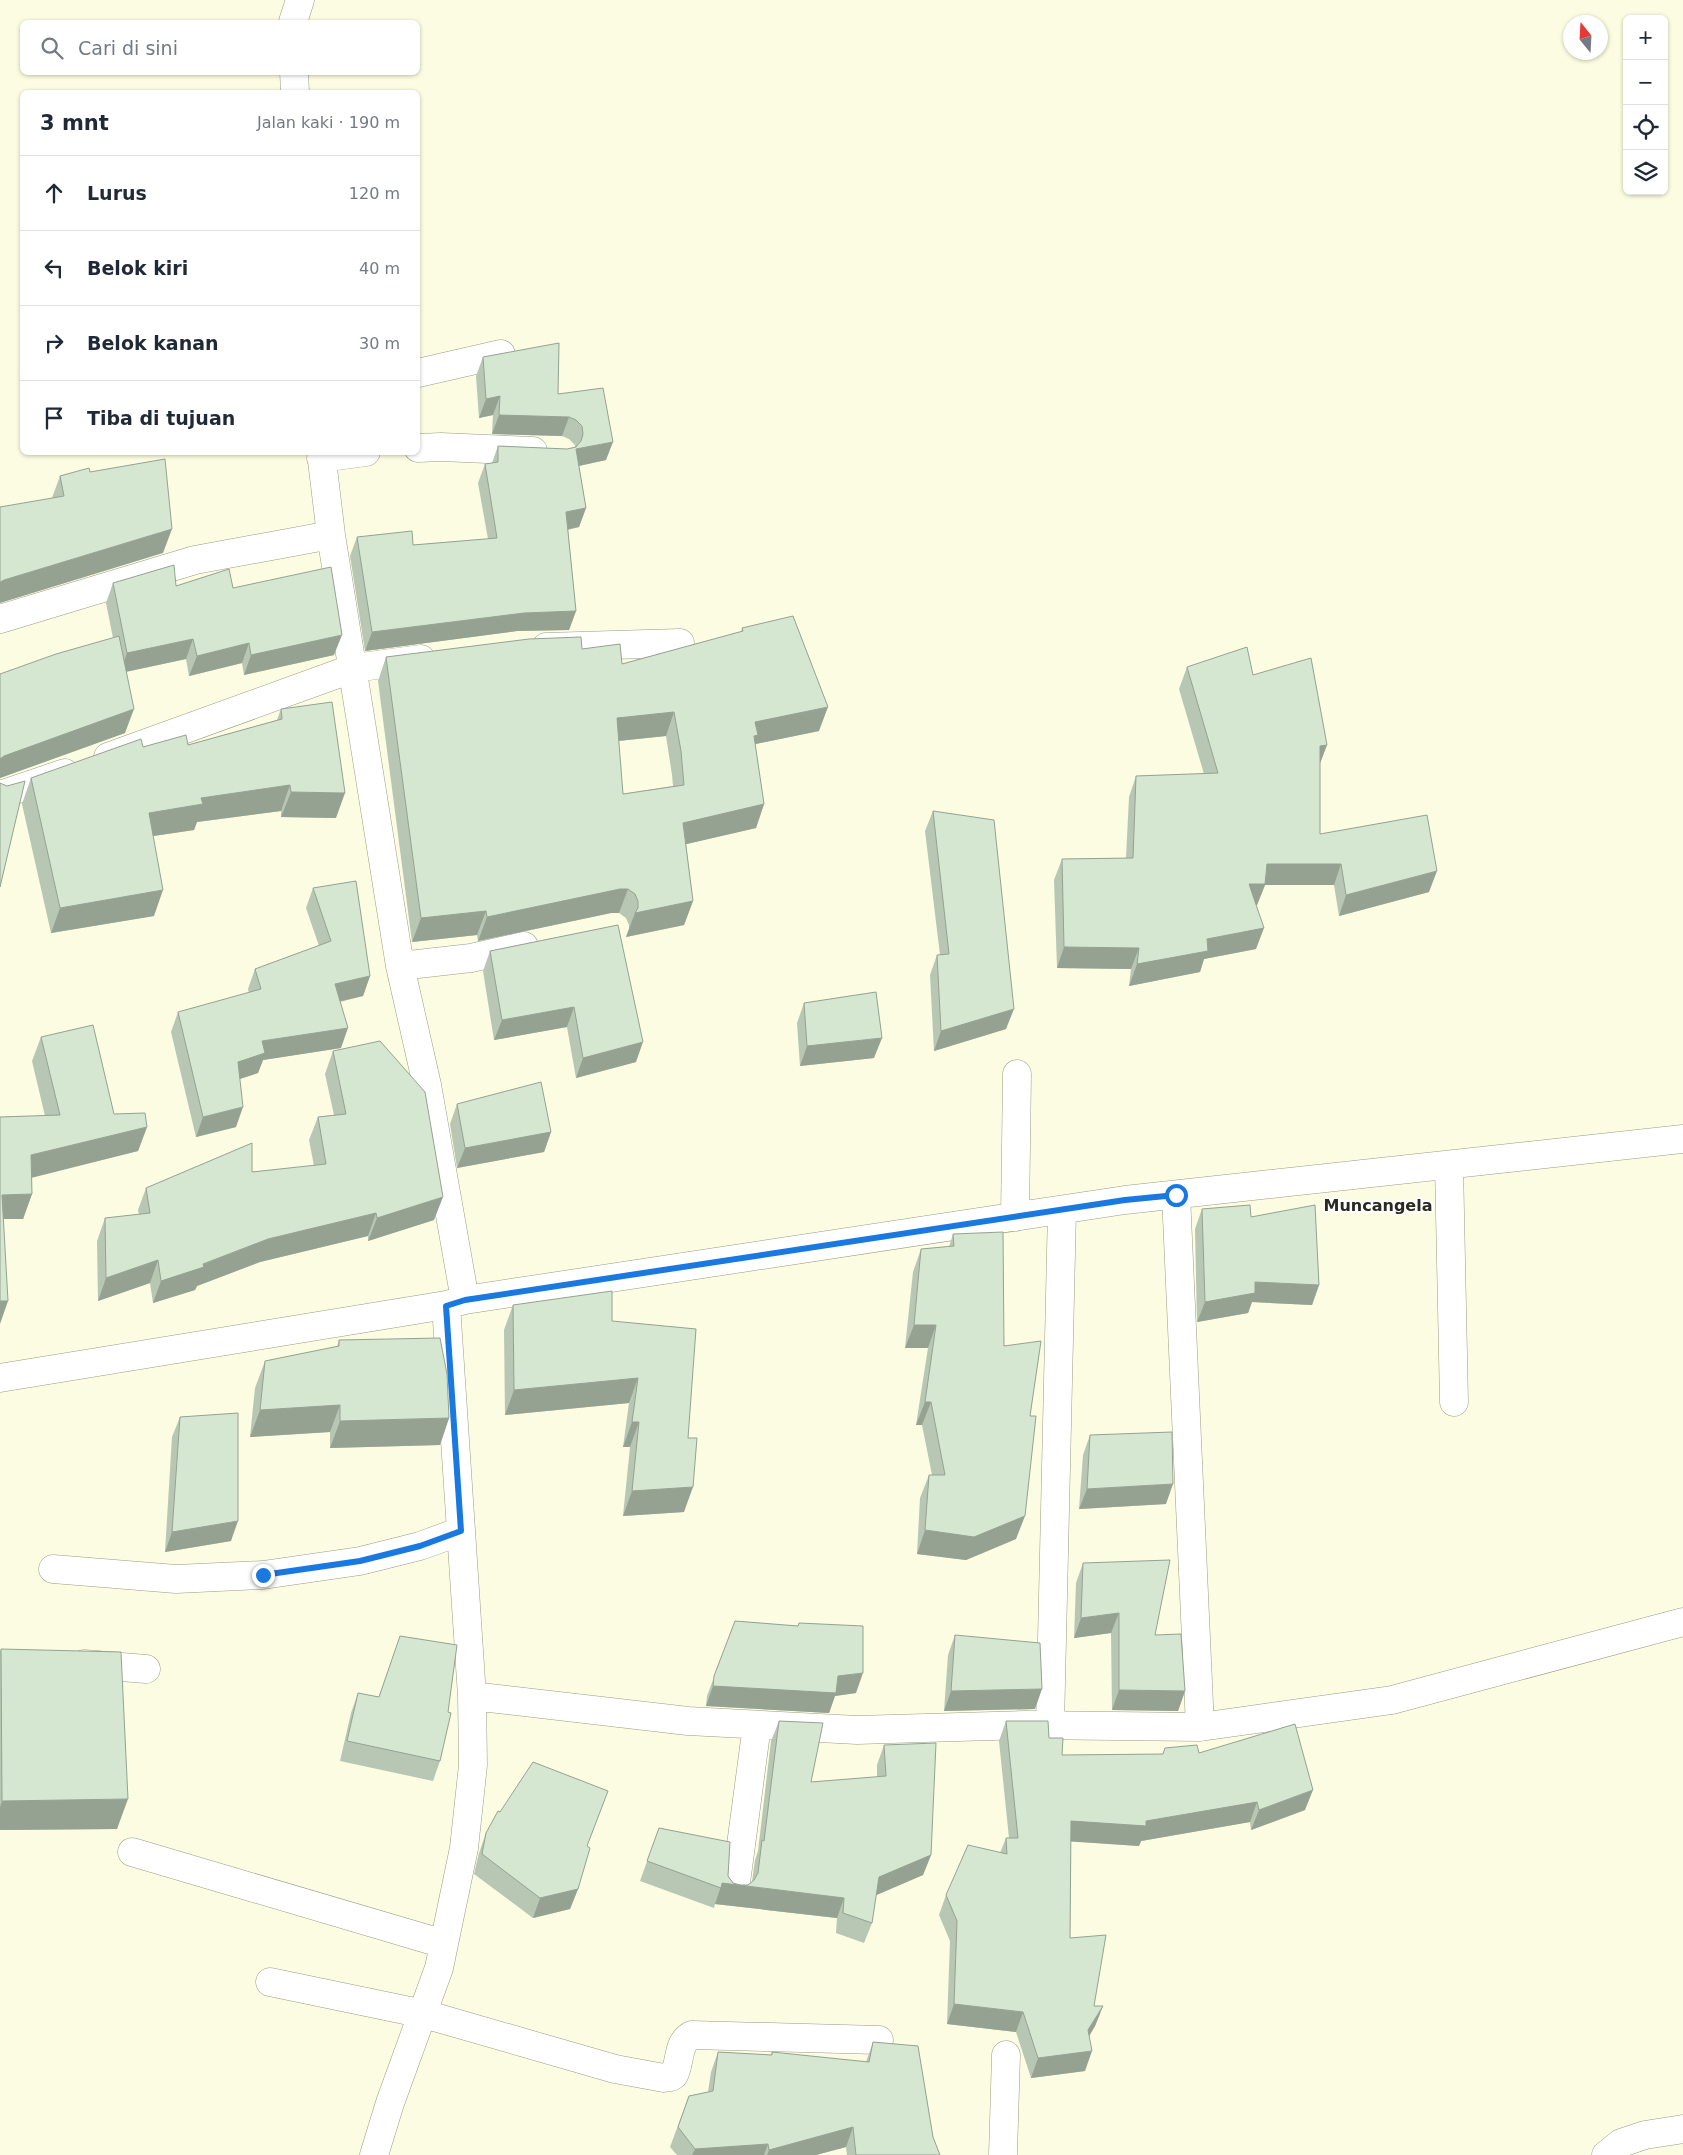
<!DOCTYPE html>
<html lang="id">
<meta charset="utf-8">
<style>
body{margin:0;font-family:"DejaVu Sans",sans-serif;background:#f6f6f7;color:#1f2937}
.controls{position:absolute;right:15px;top:15px;display:grid;overflow:hidden;border-radius:8px;box-shadow:0 1px 4px #0004}
.controls button{width:45px;height:45px;display:grid;place-items:center;padding:0;border:0;border-bottom:1px solid #e0e1e3;background:#fff;color:#1f2937;font:25px sans-serif}
.compass{position:absolute;left:1563px;top:15px;width:45px;height:45px;border-radius:50%;background:#fff;box-shadow:0 1px 4px #0004;rotate:342deg}
.stop{position:absolute;width:15px;height:15px;margin:-11px;border:4px solid #1a78e1;border-radius:50%;background:#fff}
.stop.end{background:#1a78e1;border-color:#fff;box-shadow:0 1px 5px #0008}
.list{margin:0;padding:0;list-style:none}
h2{display:flex;justify-content:space-between;align-items:center;height:65px;margin:0;padding:0 20px;font-size:21px}
h2 small{font-size:16px;font-weight:400;color:#747a83}
.list li{display:grid;grid-template-columns:32px 1fr auto;gap:15px;align-items:center;box-sizing:border-box;height:75px;padding:0 20px;border-top:1px solid #e0e1e3}
.list b{display:block;font-size:19px;white-space:nowrap}
.list em{font-size:16px;font-style:normal;color:#747a83}
.icon{flex:none;width:28px;height:28px;fill:none;stroke:currentColor;stroke-width:2;stroke-linecap:round;stroke-linejoin:round}
.map{position:relative;flex:none;width:1683px;height:2155px;overflow:hidden}
.search{position:absolute;background:#fff;box-shadow:0 1px 4px #0004;left:20px;top:20px;width:400px;height:55px;display:flex;align-items:center;gap:12px;box-sizing:border-box;padding:0 18px;border-radius:8px;color:#747a83;font-size:19px}
.panel{position:absolute;background:#fff;box-shadow:0 1px 4px #0004;left:20px;top:90px;width:400px;height:365px;border-radius:8px}
.map>svg:first-child{display:block}
.lines{fill:none;stroke-linecap:round;stroke-linejoin:round}
.street-casing{stroke:#9b9c82;stroke-width:29}
.street{stroke:#fff;stroke-width:28}
.wall{fill:#b7c7b3;fill-rule:evenodd}
.shaded-wall{fill:#95a292}
.building{fill:#d5e7d0;stroke:#95a292;fill-rule:evenodd}
.route{stroke:#1a78e1;stroke-width:6}
.labels{text-anchor:middle;stroke-width:4;stroke-linejoin:round;paint-order:stroke}
.quarter-label{font-size:16px;font-weight:bold;fill:#292a20;stroke:#fff}
</style>
<div class="map">
<svg width="1683" height="2155" viewBox="0 0 1683 2155">
<rect width="100%" height="100%" fill="#fbfce1"/>
<g class="lines">
<!-- street casing -->
<g class="street-casing">
<path id="street" d="M 293,22 L 300,0
M 294,72 L 295,92
M 418,373 L 501,354
M 418,448 L 441,447 L 533,451
M 321,452 L 331,535 L 400,966 L 427,1085 L 465,1300
M 321,458 L 366,452
M 0,619 L 195,560 L 331,535
M 546,647 L 680,643
M 108,757 L 354,668 L 421,659
M 0,795 L 65,773
M 400,966 L 471,958 L 524,946
M 1449,1166 L 1454,1402
M 1176,1195 L 1200,1727
M 1015,1217 L 1017,1074
M 0,1378 L 446,1305 L 465,1300 L 1125,1200 L 1683,1139
M 53,1569 L 176,1579 L 263,1575 L 360,1561 L 420,1546 L 461,1531
M 84,1664 L 146,1669
M 472,1696 L 688,1721 L 857,1730 L 1026,1725 L 1200,1727 L 1392,1700 L 1683,1622
M 1050,1725 L 1062,1210
M 132,1852 L 444,1944
M 735,1890 L 757,1725
M 270,1982 L 424,2014 L 615,2069 L 664,2078 L 671,2077 L 674,2075 C 681,2061 677,2042 692,2035 L 879,2040
M 374,2155 L 390,2103 L 439,1968 L 464,1848 L 473,1765 L 472,1696 L 446,1305
M 1003,2155 L 1006,2055
M 1606,2155 L 1621,2143 L 1645,2135 L 1683,2129"/>
</g>
<!-- street -->
<use href="#street" class="street"/>
</g>
<!-- wall -->
<path class="wall" d="M 483,357 L 558,394 L 606,460 L 579,466 L 586,508 L 579,527 L 568,530 L 576,611 L 569,630 L 517,631 L 365,651 L 350,556 L 357,537 L 413,545 L 488,539 L 478,483 L 485,464 L 492,463 L 498,446 L 567,449 L 575,447 L 575,445 L 569,439 L 562,436 L 492,434 L 493,415 L 479,418 L 476,376 Z
M 90,472 L 163,553 L 52,498 L 60,476 Z
M 113,583 L 233,588 L 334,655 L 244,675 L 242,663 L 189,676 L 186,659 L 126,672 L 125,733 L 0,778 L 0,674 L 113,638 L 106,603 Z
M 742,628 L 819,731 L 755,744 L 764,804 L 756,828 L 686,844 L 693,901 L 684,925 L 626,937 L 629,929 L 629,925 L 626,918 L 619,913 L 611,913 L 478,941 L 477,935 L 412,942 L 378,681 L 386,657 L 582,649 L 622,664 L 741,632 ZM 666,736 L 672,775 L 673,786 L 623,794 L 618,741 Z
M 1187,667 L 1253,675 L 1327,745 L 1320,763 L 1320,834 L 1429,892 L 1339,916 L 1334,885 L 1265,885 L 1257,905 L 1256,905 L 1256,949 L 1204,959 L 1200,972 L 1129,986 L 1131,969 L 1057,968 L 1054,880 L 1062,859 L 1126,858 L 1129,797 L 1136,776 L 1204,774 L 1179,689 Z
M 281,709 L 336,818 L 281,817 L 281,811 L 197,822 L 194,830 L 153,836 L 154,916 L 51,933 L 22,804 L 31,778 L 143,747 L 188,745 L 277,720 Z
M 933,811 L 1006,1029 L 934,1051 L 930,975 L 937,955 L 940,955 L 925,831 Z
M 313,888 L 370,976 L 363,996 L 340,1002 L 341,1048 L 263,1060 L 258,1073 L 240,1079 L 236,1127 L 196,1137 L 171,1032 L 178,1012 L 249,993 L 248,989 L 255,969 L 319,946 L 306,908 Z
M 618,925 L 636,1062 L 576,1078 L 567,1027 L 494,1040 L 483,971 L 490,951 Z
M 804,1003 L 874,1058 L 800,1066 L 797,1023 Z
M 41,1037 L 114,1114 L 147,1127 L 138,1151 L 32,1177 L 32,1194 L 23,1219 L 4,1219 L 0,1117 L 45,1116 L 32,1061 Z
M 333,1051 L 434,1220 L 368,1241 L 368,1236 L 260,1262 L 197,1286 L 195,1290 L 153,1303 L 150,1283 L 98,1301 L 97,1241 L 105,1218 L 139,1215 L 138,1210 L 146,1188 L 252,1172 L 314,1166 L 309,1140 L 318,1117 L 334,1115 L 325,1074 Z
M 457,1104 L 551,1132 L 544,1152 L 457,1168 L 450,1124 Z
M 1202,1209 L 1251,1217 L 1319,1285 L 1312,1305 L 1252,1302 L 1248,1313 L 1197,1322 L 1195,1229 Z
M 953,1234 L 1004,1346 L 1030,1416 L 1016,1539 L 966,1560 L 917,1554 L 920,1498 L 929,1475 L 932,1475 L 922,1425 L 916,1425 L 928,1348 L 905,1348 L 913,1272 L 921,1249 L 949,1247 Z
M 513,1305 L 612,1321 L 688,1438 L 684,1512 L 623,1516 L 630,1447 L 623,1447 L 629,1403 L 505,1415 L 504,1330 Z
M 339,1340 L 449,1418 L 440,1445 L 330,1448 L 330,1432 L 250,1437 L 255,1388 L 265,1361 L 337,1347 Z
M 180,1417 L 231,1541 L 165,1552 L 172,1437 Z
M 1090,1435 L 1166,1504 L 1079,1509 L 1083,1455 Z
M 1083,1563 L 1155,1635 L 1185,1691 L 1178,1711 L 1112,1710 L 1111,1633 L 1074,1638 L 1076,1583 Z
M 735,1621 L 798,1626 L 799,1623 L 856,1693 L 835,1696 L 829,1713 L 706,1706 L 707,1696 Z
M 955,1635 L 1035,1709 L 944,1711 L 948,1655 Z
M 400,1636 L 440,1761 L 433,1781 L 340,1761 L 351,1713 L 358,1693 L 379,1697 Z
M 1,1649 L 117,1829 L 0,1830 L 0,1651 Z
M 779,1721 L 811,1782 L 877,1777 L 877,1765 L 884,1745 L 931,1855 L 923,1875 L 876,1895 L 872,1923 L 864,1943 L 836,1933 L 837,1918 L 715,1904 L 714,1908 L 640,1881 L 659,1828 L 728,1876 L 733,1883 L 740,1885 L 748,1885 L 752,1882 L 755,1860 L 758,1851 L 771,1741 Z
M 1006,1721 L 1049,1738 L 1062,1755 L 1163,1754 L 1165,1748 L 1199,1753 L 1305,1810 L 1251,1830 L 1250,1822 L 1141,1841 L 1139,1846 L 1071,1841 L 1070,1938 L 1094,2006 L 1103,2006 L 1095,2026 L 1089,2036 L 1085,2071 L 1031,2078 L 1016,2032 L 947,2024 L 950,1941 L 939,1915 L 946,1895 L 1000,1853 L 1006,1838 L 1009,1838 L 999,1741 Z
M 486,1833 L 587,1846 L 578,1889 L 570,1909 L 533,1918 L 474,1874 L 479,1853 Z
M 873,2042 L 933,2137 L 940,2155 L 847,2155 L 846,2147 L 816,2155 L 677,2155 L 670,2147 L 689,2096 L 708,2092 L 711,2072 L 718,2052 L 771,2055 L 772,2052 L 866,2062 Z"/>
<!-- shaded-wall -->
<path class="shaded-wall" d="M 500,396 L 493,415 L 479,418 L 486,399 Z
M 499,415 L 569,417 L 562,436 L 492,434 Z
M 613,442 L 606,460 L 569,468 L 576,449 Z
M 586,508 L 579,527 L 559,531 L 566,512 Z
M 172,529 L 163,553 L 0,603 L 0,582 L 4,580 Z
M 576,611 L 569,630 L 517,631 L 365,651 L 372,632 L 524,613 Z
M 342,635 L 334,655 L 244,675 L 251,655 Z
M 193,639 L 186,659 L 120,673 L 127,653 Z
M 249,643 L 242,663 L 189,676 L 197,656 Z
M 828,707 L 819,731 L 751,745 L 755,722 Z
M 134,709 L 125,733 L 0,778 L 0,759 L 4,756 Z
M 674,712 L 666,736 L 608,742 L 617,718 Z
M 1327,745 L 1319,766 L 1320,746 Z
M 290,785 L 281,811 L 197,822 L 194,830 L 140,838 L 149,813 L 201,798 Z
M 291,792 L 345,793 L 336,818 L 281,817 Z
M 764,804 L 756,828 L 674,847 L 683,823 Z
M 1267,864 L 1341,864 L 1334,885 L 1265,885 L 1257,905 L 1241,905 L 1249,884 Z
M 1437,871 L 1429,892 L 1339,916 L 1346,895 Z
M 620,889 L 628,889 L 619,913 L 611,913 L 478,941 L 487,917 Z
M 163,890 L 154,916 L 51,933 L 60,908 Z
M 693,901 L 684,925 L 626,937 L 635,913 Z
M 486,911 L 477,935 L 412,942 L 421,918 Z
M 1264,928 L 1256,949 L 1204,959 L 1200,972 L 1129,986 L 1137,964 L 1207,939 Z
M 1064,947 L 1139,948 L 1131,969 L 1057,968 Z
M 370,976 L 363,996 L 328,1004 L 335,984 Z
M 574,1007 L 567,1027 L 494,1040 L 502,1020 Z
M 1014,1009 L 1006,1029 L 934,1051 L 941,1031 Z
M 348,1028 L 341,1048 L 263,1060 L 258,1073 L 230,1082 L 238,1062 L 262,1041 Z
M 882,1038 L 874,1058 L 800,1066 L 807,1046 Z
M 643,1042 L 636,1062 L 576,1078 L 583,1058 Z
M 243,1107 L 236,1127 L 196,1137 L 203,1117 Z
M 147,1127 L 138,1151 L 23,1180 L 31,1155 Z
M 551,1132 L 544,1152 L 457,1168 L 465,1148 Z
M 32,1194 L 23,1219 L 0,1219 L 2,1195 Z
M 443,1197 L 434,1220 L 368,1241 L 377,1218 Z
M 376,1213 L 368,1236 L 260,1262 L 197,1286 L 195,1290 L 153,1303 L 161,1281 L 268,1239 Z
M 158,1260 L 150,1283 L 98,1301 L 106,1278 Z
M 1255,1282 L 1319,1285 L 1312,1305 L 1252,1302 L 1248,1313 L 1197,1322 L 1205,1302 Z
M 0,1301 L 8,1301 L 0,1324 Z
M 914,1325 L 936,1325 L 928,1348 L 905,1348 Z
M 638,1378 L 629,1403 L 505,1415 L 514,1390 Z
M 925,1402 L 931,1402 L 922,1425 L 916,1425 Z
M 340,1405 L 330,1432 L 250,1437 L 260,1410 Z
M 449,1418 L 440,1445 L 330,1448 L 340,1421 Z
M 632,1422 L 639,1422 L 630,1447 L 623,1447 Z
M 1173,1484 L 1166,1504 L 1079,1509 L 1087,1489 Z
M 693,1487 L 684,1512 L 623,1516 L 632,1491 Z
M 1025,1516 L 1016,1539 L 966,1560 L 917,1554 L 925,1530 Z
M 238,1521 L 231,1541 L 165,1552 L 172,1532 Z
M 1119,1613 L 1111,1633 L 1074,1638 L 1081,1618 Z
M 863,1673 L 856,1693 L 835,1696 L 829,1713 L 706,1706 L 713,1686 L 838,1676 Z
M 1042,1689 L 1035,1709 L 944,1711 L 951,1691 Z
M 1119,1690 L 1185,1691 L 1178,1711 L 1112,1710 Z
M 1313,1790 L 1305,1810 L 1251,1830 L 1259,1810 Z
M 128,1799 L 117,1829 L 0,1830 L 0,1807 L 2,1801 Z
M 1257,1802 L 1250,1822 L 1141,1841 L 1139,1846 L 1063,1841 L 1071,1821 L 1146,1821 Z
M 931,1855 L 923,1875 L 872,1897 L 879,1877 Z
M 722,1883 L 844,1898 L 837,1918 L 715,1904 Z
M 578,1889 L 570,1909 L 533,1918 L 540,1898 Z
M 954,2004 L 1023,2012 L 1016,2032 L 947,2024 Z
M 1103,2006 L 1095,2026 L 1081,2050 L 1088,2030 Z
M 1092,2051 L 1085,2071 L 1031,2078 L 1038,2058 Z
M 853,2127 L 846,2147 L 816,2155 L 767,2155 L 769,2150 Z
M 768,2144 L 764,2155 L 692,2155 L 695,2149 Z"/>
<!-- building -->
<path class="building" d="M 559,343 L 558,394 L 603,388 L 613,442 L 576,449 L 586,508 L 566,512 L 576,611 L 524,613 L 372,632 L 357,537 L 412,531 L 413,545 L 497,538 L 485,464 L 498,462 L 498,446 L 567,449 L 576,447 L 581,441 L 583,434 L 582,426 L 576,420 L 569,417 L 499,415 L 500,396 L 486,399 L 483,357 Z
M 165,459 L 172,529 L 4,580 L 0,582 L 0,507 L 64,496 L 60,476 L 89,468 L 90,472 Z
M 174,565 L 176,586 L 229,569 L 233,588 L 331,567 L 342,635 L 251,655 L 249,643 L 197,656 L 193,639 L 127,653 L 113,583 Z
M 793,616 L 828,707 L 755,722 L 758,735 L 754,736 L 764,804 L 683,823 L 693,901 L 635,913 L 638,908 L 638,901 L 635,894 L 628,889 L 620,889 L 487,917 L 486,911 L 421,918 L 386,657 L 529,639 L 581,637 L 582,649 L 620,644 L 622,664 L 743,631 L 742,628 ZM 674,712 L 681,751 L 684,785 L 623,794 L 617,718 Z
M 119,636 L 134,709 L 4,756 L 0,759 L 0,674 L 56,654 Z
M 1247,647 L 1253,675 L 1311,658 L 1327,745 L 1320,746 L 1320,834 L 1427,815 L 1437,871 L 1346,895 L 1341,864 L 1267,864 L 1265,884 L 1249,884 L 1264,928 L 1207,939 L 1208,951 L 1137,964 L 1139,948 L 1064,947 L 1062,859 L 1133,858 L 1136,776 L 1218,773 L 1187,667 Z
M 332,702 L 345,793 L 291,792 L 290,785 L 201,798 L 203,804 L 149,813 L 163,890 L 60,908 L 31,778 L 141,739 L 143,747 L 186,735 L 188,745 L 282,719 L 281,709 Z
M 25,781 L 0,887 L 0,783 L 7,786 Z
M 933,811 L 994,820 L 1014,1009 L 941,1031 L 937,955 L 949,954 Z
M 356,881 L 370,976 L 335,984 L 348,1028 L 262,1041 L 265,1053 L 238,1062 L 243,1107 L 203,1117 L 178,1012 L 261,989 L 255,969 L 331,941 L 313,888 Z
M 618,925 L 643,1042 L 583,1058 L 574,1007 L 502,1020 L 490,951 Z
M 876,992 L 882,1038 L 807,1046 L 804,1003 Z
M 93,1025 L 114,1114 L 145,1113 L 147,1127 L 31,1155 L 32,1194 L 2,1195 L 8,1301 L 0,1301 L 0,1117 L 60,1115 L 41,1037 Z
M 380,1041 L 425,1092 L 443,1197 L 377,1218 L 376,1213 L 268,1239 L 203,1264 L 204,1267 L 161,1281 L 158,1260 L 106,1278 L 105,1218 L 150,1213 L 146,1188 L 252,1143 L 252,1172 L 326,1164 L 318,1117 L 346,1114 L 333,1051 Z
M 541,1082 L 551,1132 L 465,1148 L 457,1104 Z
M 1250,1205 L 1251,1217 L 1315,1205 L 1319,1285 L 1255,1282 L 1255,1293 L 1205,1302 L 1202,1209 Z
M 1003,1232 L 1004,1346 L 1041,1341 L 1030,1416 L 1036,1416 L 1025,1516 L 974,1537 L 925,1530 L 929,1475 L 945,1475 L 931,1402 L 925,1402 L 936,1325 L 914,1325 L 921,1249 L 954,1246 L 953,1234 Z
M 612,1291 L 612,1321 L 696,1329 L 688,1438 L 697,1438 L 693,1487 L 632,1491 L 639,1422 L 632,1422 L 638,1378 L 514,1390 L 513,1305 Z
M 440,1338 L 447,1374 L 449,1418 L 340,1421 L 340,1405 L 260,1410 L 265,1361 L 339,1346 L 339,1340 Z
M 238,1413 L 238,1521 L 172,1532 L 180,1417 Z
M 1172,1432 L 1173,1484 L 1087,1489 L 1090,1435 Z
M 1170,1560 L 1155,1635 L 1181,1634 L 1185,1691 L 1119,1690 L 1119,1613 L 1081,1618 L 1083,1563 Z
M 735,1621 L 798,1626 L 799,1623 L 863,1626 L 863,1673 L 838,1676 L 836,1693 L 713,1686 L 714,1676 Z
M 955,1635 L 1040,1643 L 1042,1689 L 951,1691 Z
M 400,1636 L 457,1645 L 448,1712 L 451,1713 L 440,1761 L 347,1741 L 358,1693 L 379,1697 Z
M 1,1649 L 121,1652 L 128,1799 L 2,1801 Z
M 779,1721 L 823,1723 L 811,1782 L 886,1776 L 884,1745 L 936,1743 L 931,1855 L 879,1877 L 872,1923 L 843,1913 L 844,1898 L 722,1883 L 721,1888 L 647,1861 L 659,1828 L 730,1842 L 728,1876 L 733,1883 L 740,1885 L 748,1885 L 754,1880 L 758,1873 L 762,1840 L 764,1841 Z
M 1006,1721 L 1048,1721 L 1049,1738 L 1063,1738 L 1062,1755 L 1163,1754 L 1165,1748 L 1197,1745 L 1199,1753 L 1295,1724 L 1313,1790 L 1259,1810 L 1257,1802 L 1146,1821 L 1146,1826 L 1071,1821 L 1070,1938 L 1106,1935 L 1094,2006 L 1103,2006 L 1088,2030 L 1092,2051 L 1038,2058 L 1023,2012 L 954,2004 L 957,1921 L 946,1895 L 968,1845 L 1007,1854 L 1006,1838 L 1018,1838 Z
M 533,1762 L 608,1791 L 587,1846 L 590,1848 L 578,1889 L 540,1898 L 482,1854 L 486,1833 L 498,1811 L 500,1812 Z
M 873,2042 L 918,2046 L 933,2137 L 940,2155 L 856,2155 L 853,2127 L 769,2150 L 768,2144 L 695,2149 L 678,2127 L 689,2096 L 713,2091 L 718,2052 L 772,2055 L 772,2052 L 869,2062 Z"/>
<g class="lines">
<!-- route -->
<path class="route" d="M 263,1575 L 360,1561 L 420,1546 L 461,1531 L 446,1306 L 465,1300 L 1125,1200 L 1176,1195"/>
</g>
<g class="labels">
<!-- quarter labels -->
<g class="quarter-label">
<text x="1378" y="1211">Muncangela</text>
</g>
</g>
</svg>
<div class="controls">
<button>+</button>
<button>−</button>
<button><svg class="icon" aria-label="locate" viewBox="0 0 24 24"><circle cx="12" cy="12" r="6"/><path d="M12 2v4M12 18v4M2 12h4M18 12h4"/></svg></button>
<button><svg class="icon" aria-label="layers" viewBox="0 0 24 24"><path d="M12 4l9 5-9 5-9-5zM3 14l9 5 9-5"/></svg></button>
</div>
<svg class="compass" viewBox="-18 -18 36 36"><path d="M0-13l5 13h-10z" fill="#e53935"/><path d="M0 13l5-13h-10z" fill="#747a83"/></svg>
<div class="stop" style="left:1176px;top:1195px"></div>
<div class="stop end" style="left:263px;top:1575px"></div>
<div class="search"><svg class="icon" aria-label="search" viewBox="0 0 24 24"><circle cx="10" cy="10" r="6"/><path d="M15 15l6 6"/></svg>Cari di sini</div>
<section class="panel">
<h2>3 mnt<small>Jalan kaki · 190 m</small></h2>
<ul class="list">
<li><svg class="icon" aria-label="ahead" viewBox="0 0 24 24"><path d="M12 20V5M6 11l6-6 6 6"/></svg><div><b>Lurus</b></div><em>120 m</em></li>
<li><svg class="icon" aria-label="left" viewBox="0 0 24 24"><path d="M17 20v-9H6M10 6l-5 5 5 5"/></svg><div><b>Belok kiri</b></div><em>40 m</em></li>
<li><svg class="icon" aria-label="right" viewBox="0 0 24 24"><path d="M7 20v-9h11M14 6l5 5-5 5"/></svg><div><b>Belok kanan</b></div><em>30 m</em></li>
<li><svg class="icon" aria-label="arrive" viewBox="0 0 24 24"><path d="M6 21V4h12l-3 4 3 4H6"/></svg><div><b>Tiba di tujuan</b></div></li>
</ul>
</section>
</div>
